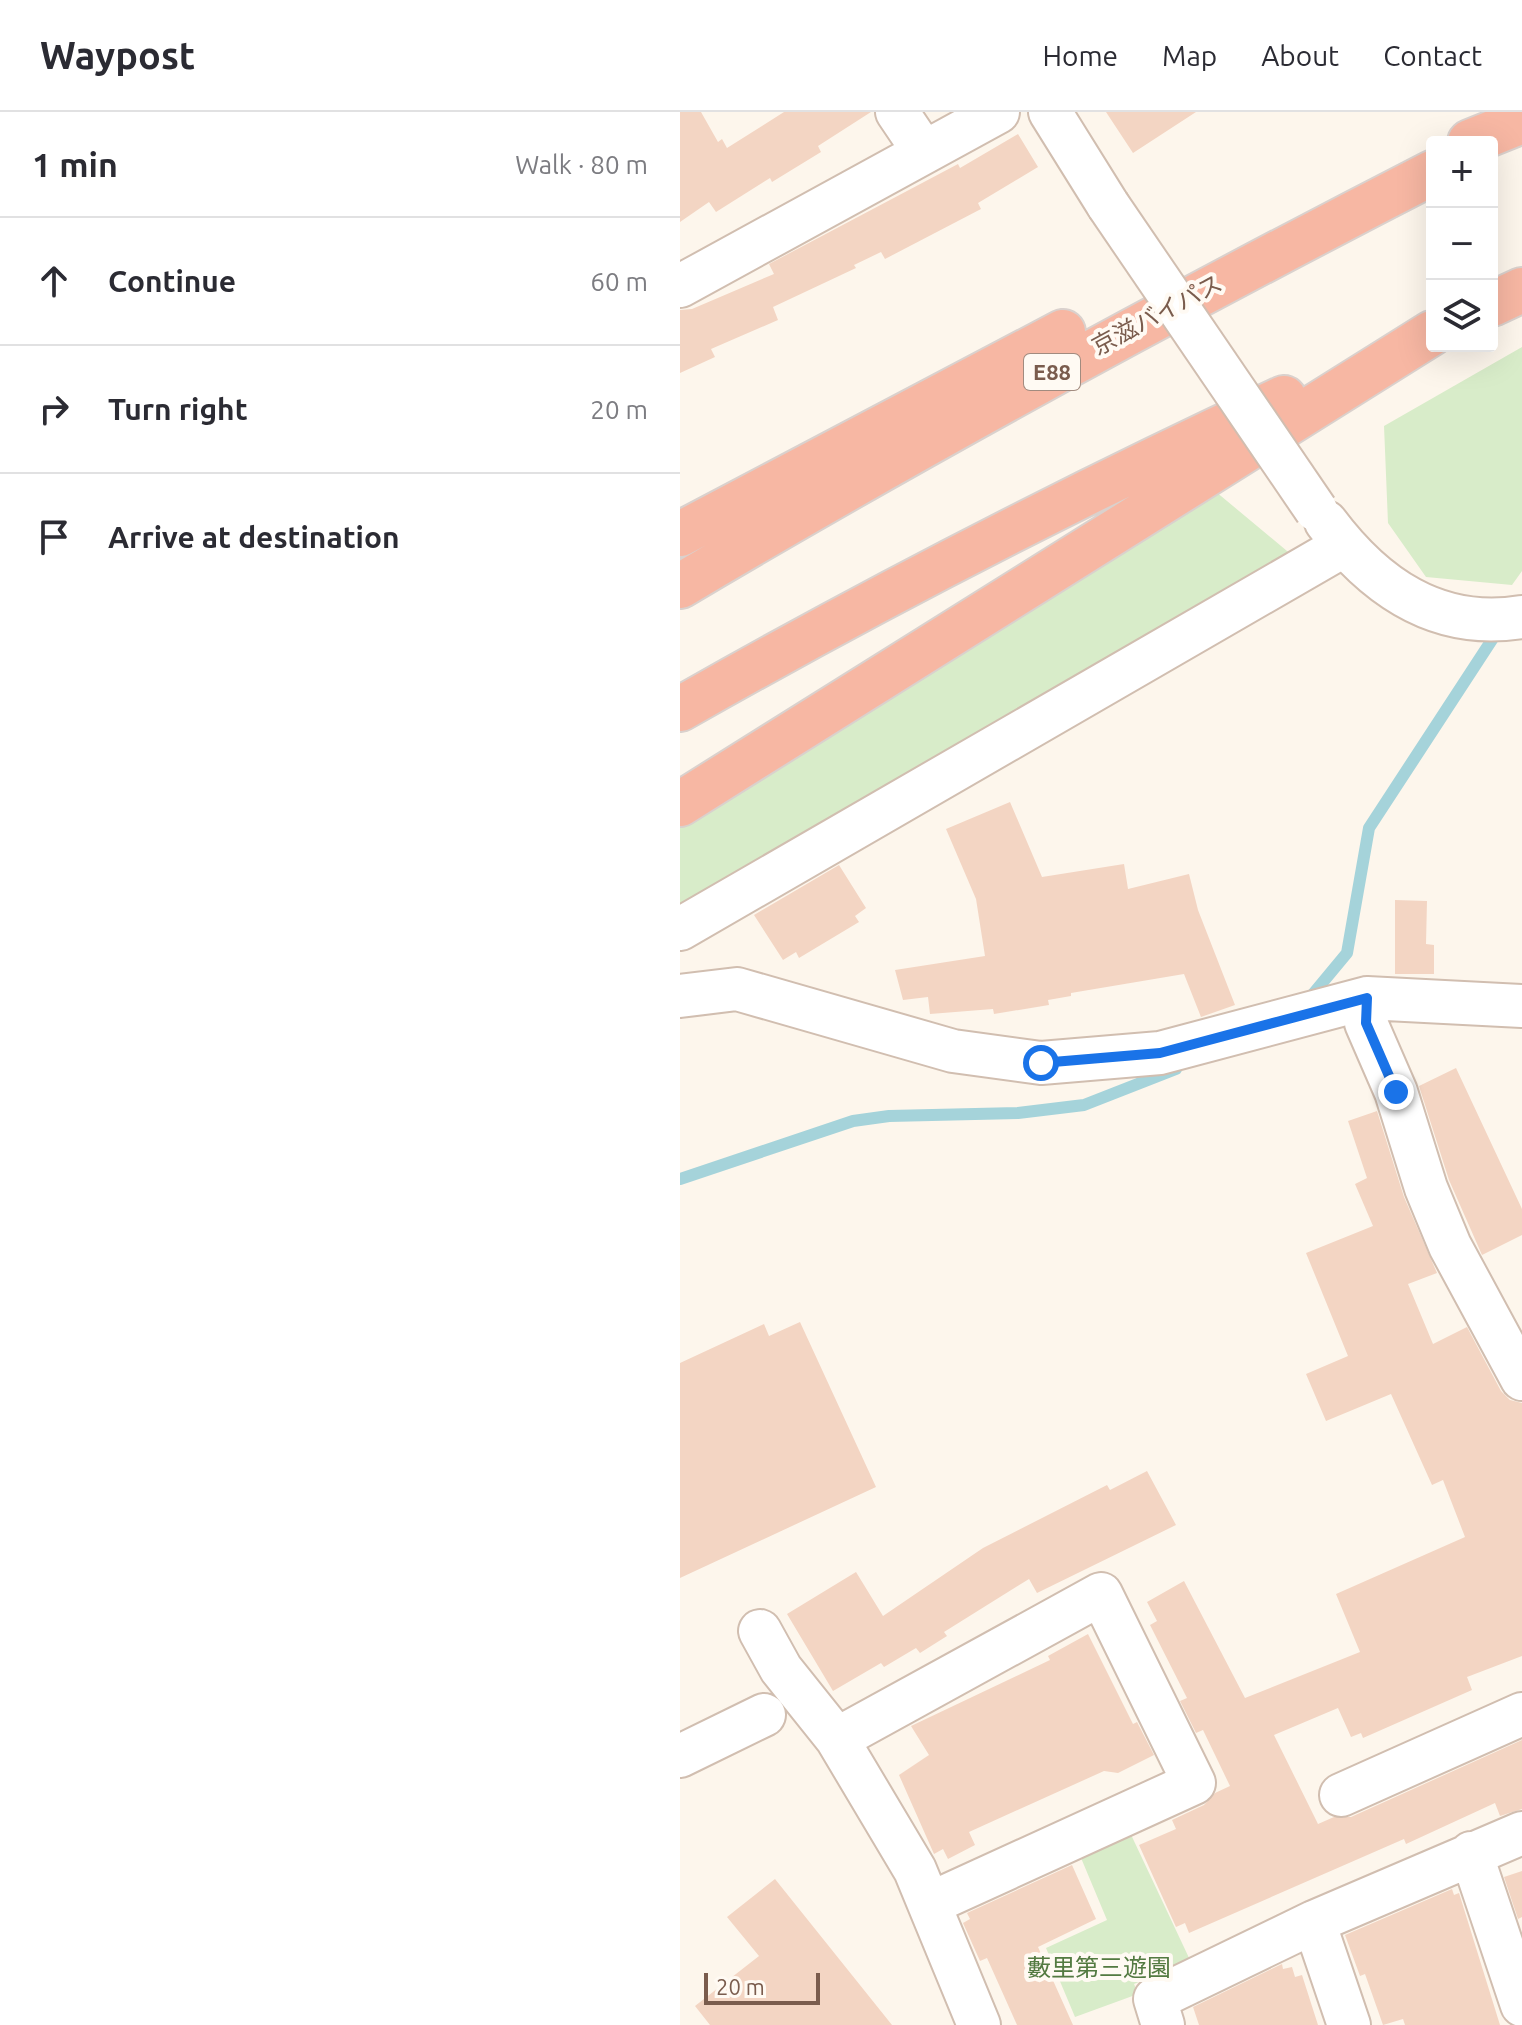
<!DOCTYPE html>
<meta charset="utf-8">
<style>
body{margin:0;font-family:Ubuntu,"Noto Sans JP",sans-serif;background:#f2f2f3;color:#2b2b33}
.controls{position:absolute;right:24px;top:24px;display:grid;overflow:hidden;border-radius:8px;box-shadow:0 8px 32px #0002}
.controls button{width:72px;height:72px;display:grid;place-items:center;padding:0;border:0;border-bottom:2px solid #e1e1e2;background:#fff;color:#2b2b33;font:40px sans-serif}
.scale{position:absolute;left:24px;bottom:20px;width:116px;box-sizing:border-box;padding-left:8px;border:4px solid #7a5c4d;border-top:0;font-size:22px;line-height:28px;white-space:nowrap;color:#7a5c4d;-webkit-text-stroke:6px #fffaf3;paint-order:stroke}
.stop{position:absolute;width:24px;height:24px;margin:-18px;border:6px solid #1a73e8;border-radius:50%;background:#fff}
.stop.end{background:#1a73e8;border-color:#fff;box-shadow:0 2px 8px #0008}
.list{margin:0;padding:0;list-style:none}
h2{display:flex;justify-content:space-between;align-items:center;height:104px;margin:0;padding:0 32px;font-size:34px}
h2 small{font-size:26px;font-weight:400;color:#7c7c81}
.list li{display:grid;grid-template-columns:52px 1fr auto;gap:24px;align-items:center;box-sizing:border-box;height:128px;padding:0 32px;border-top:2px solid #e1e1e2}
.list b{display:block;font-size:30px;white-space:nowrap}
.list em{font-size:26px;font-style:normal;color:#7c7c81}
.icon{flex:none;width:44px;height:44px;fill:none;stroke:currentColor;stroke-width:2;stroke-linecap:round;stroke-linejoin:round}
.map{position:relative;flex:none;width:842px;height:1913px;overflow:hidden}
header{display:flex;align-items:center;gap:48px;box-sizing:border-box;height:112px;padding:0 40px;background:#fff;border-bottom:2px solid #e1e1e2}
header strong{font-size:38px}
nav{display:flex;gap:44px;margin-inline-start:auto;font-size:28px}
main{display:flex}
aside{flex:1;background:#fff}
.map>svg:first-child{display:block}
.green{fill:#d8ecc9}
.lines{fill:none;stroke-linecap:round;stroke-linejoin:round}
.stream{stroke:#a5d3da;stroke-width:12}
.building{fill:#f3d5c3}
.minor-casing{stroke:#d1beb0;stroke-width:46}
.highway-casing{stroke:#dad1cd;stroke-width:48}
.minor{stroke:#fff;stroke-width:42}
.highway{stroke:#f7b7a3;stroke-width:44}
.minor-bridge-casing{stroke:#d1beb0;stroke-width:46;stroke-linecap:butt}
.minor-bridge{stroke:#fff;stroke-width:42}
.route{stroke:#1a73e8;stroke-width:10}
.labels{text-anchor:middle;stroke-width:8;stroke-linejoin:round;paint-order:stroke}
.shield{fill:#fffaf3;stroke:#a28b7f;stroke-width:2}
.shield-label{font-size:22px;font-weight:bold;fill:#7a5c4d}
.street-label{font-size:24px;fill:#7a5c4d;stroke:#fffaf3}
.park-label{font-size:24px;fill:#537a41;stroke:#fffaf3}
</style>
<header>
<strong>Waypost</strong>
<nav><a>Home</a><a>Map</a><a>About</a><a>Contact</a></nav>
</header>
<main>
<aside>
<h2>1 min<small>Walk · 80 m</small></h2>
<ul class="list">
<li><svg class="icon" aria-label="ahead" viewBox="0 0 24 24"><path d="M12 20V5M6 11l6-6 6 6"/></svg><div><b>Continue</b></div><em>60 m</em></li>
<li><svg class="icon" aria-label="right" viewBox="0 0 24 24"><path d="M7 20v-9h11M14 6l5 5-5 5"/></svg><div><b>Turn right</b></div><em>20 m</em></li>
<li><svg class="icon" aria-label="arrive" viewBox="0 0 24 24"><path d="M6 21V4h12l-3 4 3 4H6"/></svg><div><b>Arrive at destination</b></div></li>
</ul>
</aside>
<div class="map">
<svg width="842" height="1913" viewBox="0 0 842 1913">
<rect width="100%" height="100%" fill="#fdf6ec"/>
<!-- green -->
<path class="green" d="M 842,235 L 842,459 L 832,473 L 746,465 L 708,411 L 704,314 Z
M 535,379 L 613,444 L 0,801 L 0,703 Z
M 446,1712 L 510,1848 L 454,1872 L 458,1882 L 395,1905 L 366,1836 L 427,1808 L 396,1734 Z"/>
<g class="lines">
<!-- stream -->
<path class="stream" d="M 628,888 L 667,841 L 689,716 L 819,517
M 0,1067 L 173,1009 L 209,1004 L 338,1001 L 404,993 L 496,957"/>
</g>
<!-- building -->
<path class="building" d="M 0,0 L 21,0 L 38,30 L 42,27 L 47,36 L 104,0 L 191,0 L 138,34 L 141,40 L 92,70 L 90,66 L 36,100 L 29,90 L 0,110 Z
M 426,0 L 516,0 L 453,41 Z
M 338,22 L 358,55 L 298,91 L 301,97 L 205,147 L 201,140 L 174,153 L 176,156 L 93,195 L 98,208 L 31,237 L 35,245 L 0,261 L 0,198 L 12,197 L 94,162 L 89,152 L 278,52 L 280,56 Z
M 330,690 L 362,765 L 444,752 L 448,777 L 509,762 L 518,798 L 555,893 L 521,905 L 504,862 L 391,881 L 391,884 L 368,888 L 369,893 L 314,902 L 313,897 L 250,902 L 248,885 L 223,888 L 215,858 L 305,844 L 296,787 L 266,717 Z
M 159,753 L 186,796 L 175,804 L 179,810 L 119,846 L 116,840 L 103,848 L 74,803 Z
M 715,788 L 747,789 L 746,832 L 754,833 L 754,862 L 715,862 Z
M 776,956 L 842,1097 L 842,1123 L 802,1143 L 769,1068 L 739,974 Z
M 697,999 L 724,1085 L 757,1161 L 728,1172 L 753,1232 L 787,1215 L 821,1279 L 830,1288 L 842,1291 L 842,1544 L 787,1565 L 792,1578 L 683,1626 L 681,1621 L 671,1625 L 658,1596 L 594,1623 L 638,1712 L 654,1705 L 671,1705 L 842,1628 L 842,1697 L 820,1704 L 815,1691 L 726,1732 L 724,1727 L 509,1821 L 505,1811 L 496,1815 L 459,1733 L 496,1717 L 492,1708 L 524,1693 L 535,1681 L 550,1674 L 523,1618 L 516,1621 L 500,1589 L 507,1586 L 470,1513 L 477,1509 L 467,1490 L 504,1469 L 565,1586 L 680,1540 L 656,1482 L 785,1425 L 763,1368 L 752,1373 L 711,1282 L 646,1309 L 626,1262 L 668,1244 L 626,1141 L 693,1114 L 675,1072 L 687,1066 L 668,1009 Z
M 120,1210 L 196,1375 L 0,1466 L 0,1251 L 84,1212 L 89,1224 Z
M 467,1359 L 496,1413 L 357,1481 L 349,1467 L 264,1520 L 267,1524 L 240,1541 L 236,1536 L 204,1555 L 201,1551 L 153,1579 L 107,1502 L 176,1460 L 203,1504 L 303,1436 L 427,1373 L 430,1378 Z
M 408,1522 L 453,1612 L 457,1610 L 474,1643 L 438,1661 L 424,1659 L 289,1720 L 295,1733 L 268,1747 L 263,1737 L 254,1742 L 219,1663 L 249,1643 L 231,1614 L 370,1548 L 368,1544 Z
M 392,1753 L 416,1807 L 358,1835 L 393,1913 L 337,1913 L 307,1846 L 300,1849 L 283,1811 L 290,1807 L 287,1801 Z
M 842,1759 L 842,1805 L 838,1807 L 824,1765 Z
M 95,1767 L 212,1913 L 30,1913 L 15,1894 L 79,1844 L 47,1805 Z
M 772,1777 L 774,1783 L 779,1781 L 820,1913 L 725,1913 L 723,1907 L 703,1913 L 685,1862 L 680,1864 L 665,1823 Z
M 602,1852 L 603,1857 L 612,1855 L 615,1865 L 622,1863 L 638,1913 L 519,1913 L 513,1895 Z"/>
<g class="lines">
<!-- minor casing -->
<g class="minor-casing">
<path id="minor" d="M 217,0 L 244,40
M 370,0 L 428,93
M 0,174 L 318,0
M 646,410 C 694,474 757,519 842,505
M 0,817 L 663,434
M 0,884 L 57,877 L 273,939 L 361,951 L 480,941 L 687,886 L 842,894
M 687,886 L 686,911 L 716,980 L 746,1076 L 770,1134 L 842,1267
M 80,1519 L 101,1557 L 157,1627 L 235,1758 L 299,1913
M 157,1627 L 421,1482 L 514,1671 L 249,1792
M 0,1644 L 84,1603
M 661,1683 L 842,1602
M 791,1741 L 842,1893
M 634,1810 L 669,1913
M 483,1913 L 475,1887 L 634,1810 L 842,1721"/>
</g>
<!-- highway casing -->
<g class="highway-casing">
<path id="highway" d="M 790,30 L 842,9
M 812,192 L 842,178
M 0,422 L 383,220
M 0,474 C 246,328 497,192 752,61
M 0,597 C 197,485 398,382 604,286
M 0,692 L 752,221"/>
</g>
<!-- minor -->
<use href="#minor" class="minor"/>
<!-- highway -->
<use href="#highway" class="highway"/>
<!-- minor-bridge casing -->
<g class="minor-bridge-casing">
<path id="minor-bridge" d="M 428,93 L 636,398"/>
</g>
<!-- minor-bridge -->
<use href="#minor-bridge" class="minor-bridge"/>
</g>
<g class="lines">
<!-- route -->
<path class="route" d="M 361,951 L 480,941 L 687,886 L 686,911 L 716,980"/>
</g>
<g class="labels">
<!-- shield labels -->
<rect class="shield" x="344" y="242" width="56" height="36" rx="6"/>
<g class="shield-label">
<text x="372" y="268">E88</text>
</g>
<!-- street labels -->
<g class="street-label">
<text transform="translate(477 203) rotate(-28)" y="8">京滋バイパス</text>
</g>
<!-- park labels -->
<g class="park-label">
<text x="419" y="1864">藪里第三遊園</text>
</g>
</g>
</svg>
<div class="controls">
<button>+</button>
<button>−</button>
<button><svg class="icon" aria-label="layers" viewBox="0 0 24 24"><path d="M12 4l9 5-9 5-9-5zM3 14l9 5 9-5"/></svg></button>
</div>
<div class="scale">20 m</div>
<div class="stop" style="left:361px;top:951px"></div>
<div class="stop end" style="left:716px;top:980px"></div>
</div>
</main>
